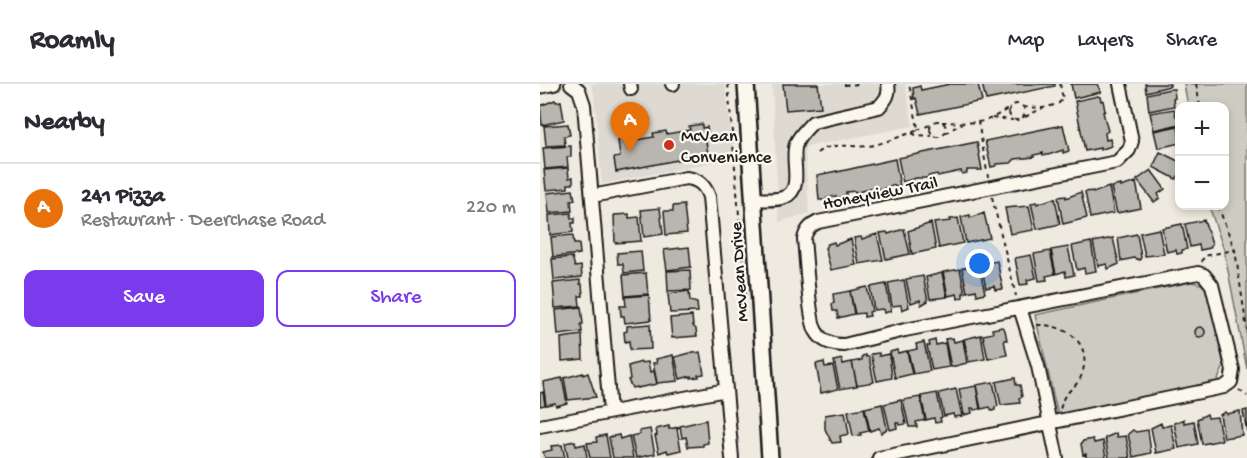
<!DOCTYPE html>
<meta charset="utf-8">
<style>
body{margin:0;font-family:"Gochi Hand",sans-serif;background:#f2f2f3;color:#2b2b33}
.controls{position:absolute;right:18px;top:18px;display:grid;overflow:hidden;border-radius:12px;box-shadow:0 3px 9px #0003}
.controls button{width:54px;height:54px;display:grid;place-items:center;padding:0;border:0;border-bottom:2px solid #e1e1e2;background:#fff;color:#2b2b33;font:30px sans-serif}
.you{position:absolute;left:440px;top:180px;width:21px;height:21px;margin:-15px;border:4px solid #fff;border-radius:50%;background:#1a73e8;box-shadow:0 0 0 9px #1a73e833}
.badge{display:grid;place-items:center;width:39px;height:39px;border-radius:50%;background:#7c3aed;color:#fff;font-size:20px;font-weight:700}
.pin{position:absolute;translate:-50% -50px;filter:drop-shadow(0 2px 3px #0008)}
.pin::after{content:'';position:absolute;top:32px;width:21px;height:18px;background:inherit;clip-path:polygon(0 0,100% 0,50% 100%)}
.list{margin:0;padding:0;list-style:none}
h2{display:flex;justify-content:space-between;align-items:center;height:78px;margin:0;padding:0 24px;font-size:26px}
h2 small{font-size:20px;font-weight:400;color:#7c7c81}
.list li{display:grid;grid-template-columns:39px 1fr auto;gap:18px;align-items:center;box-sizing:border-box;height:90px;padding:0 24px;border-top:2px solid #e1e1e2}
.list b{display:block;font-size:22px;white-space:nowrap}
.list p{margin:0;font-size:20px;white-space:nowrap;color:#7c7c81}
.list em{font-size:20px;font-style:normal;color:#7c7c81}
.actions{display:flex;gap:12px;padding:18px 24px}
.actions a{flex:1;padding:14px 0;border:2px solid #7c3aed;border-radius:12px;text-align:center;font-size:21px;color:#7c3aed}
.actions .main{background:#7c3aed;color:#fff}
.map{position:relative;flex:none;width:707px;height:374px;overflow:hidden}
header{display:flex;align-items:center;gap:36px;box-sizing:border-box;height:84px;padding:0 30px;background:#fff;border-bottom:2px solid #e1e1e2}
header strong{font-size:28px}
nav{display:flex;gap:33px;margin-inline-start:auto;font-size:21px}
main{display:flex}
aside{flex:1;background:#fff}
.map>svg:first-child{display:block}
.built{fill:#dedad1}
.green{fill:#ceccc2;stroke:#75746f;stroke-width:1.5}
.building{fill:#b9b6af;stroke:#1c1c1c;stroke-width:1.5}
.lines{fill:none;stroke-linecap:round;stroke-linejoin:round}
.minor-casing{stroke:#1c1c1c;stroke-width:16}
.major-casing{stroke:#1c1c1c;stroke-width:20}
.path{stroke:#1c1c1c;stroke-width:2;stroke-dasharray:4.5 4.5;stroke-linecap:butt}
.minor{stroke:#fbf7ec;stroke-width:12}
.major{stroke:#fbf7ec;stroke-width:15}
.poi-dot{fill:#c8321e;stroke:#fbf7ec;stroke-width:2}
.labels{text-anchor:middle;stroke-width:4.5;stroke-linejoin:round;paint-order:stroke}
.poi-label{font-size:18px;fill:#1c1c1c;stroke:#fbf7ec;text-anchor:start}
.street-label{font-size:18px;fill:#1c1c1c;stroke:#fbf7ec}
</style>
<header>
<strong>Roamly</strong>
<nav><a>Map</a><a>Layers</a><a>Share</a></nav>
</header>
<main>
<aside>
<h2>Nearby<small></small></h2>
<ul class="list">
<li><span class="badge" style="background:#e8710a">A</span><div><b>241 Pizza</b><p>Restaurant · Deerchase Road</p></div><em>220 m</em></li>
</ul>
<div class="actions"><a class="main">Save</a><a>Share</a></div>
</aside>
<div class="map">
<svg width="707" height="374" viewBox="0 0 707 374">
<rect width="100%" height="100%" fill="#eeeadf"/>
<filter id="ink" filterUnits="userSpaceOnUse"><feTurbulence type="fractalNoise" baseFrequency=".0167" numOctaves="2"/><feDisplacementMap in="SourceGraphic" scale="12" xChannelSelector="R" yChannelSelector="G"/><feConvolveMatrix kernelMatrix="1 2 1 2 8 2 1 2 1" color-interpolation-filters="sRGB"/></filter>
<g filter="url(#ink)">
<!-- built -->
<path class="built" d="M 51,0 L 185,0 L 194,74 L 62,100 L 54,9 Z
M 232,0 L 365,0 L 373,42 L 265,63 L 269,129 L 239,138 Z"/>
<!-- green -->
<path class="green" d="M 644,0 L 707,0 L 707,285 L 684,166 L 669,122 L 684,122 L 684,22 L 648,22 Z
M 651,198 L 661,200 L 668,206 L 684,282 L 677,297 L 518,332 L 495,231 Z"/>
<!-- building -->
<path class="building" d="M 243,0 L 278,0 L 281,23 L 246,26 Z
M 410,0 L 438,0 L 442,17 L 380,30 L 376,14 L 374,15 L 373,4 L 380,2 L 381,6 Z
M 442,0 L 515,0 L 515,2 L 446,16 Z
M 531,0 L 557,0 L 561,8 L 534,14 Z
M 605,0 L 630,0 L 630,2 L 606,8 Z
M 630,5 L 634,5 L 635,14 L 633,15 L 634,22 L 609,27 L 607,10 Z
M 558,12 L 560,13 L 561,17 L 563,16 L 565,27 L 563,28 L 568,47 L 565,49 L 566,56 L 570,55 L 571,62 L 560,66 L 560,64 L 545,67 L 535,17 Z
M 15,16 L 16,18 L 21,17 L 24,36 L 2,41 L 0,22 Z
M 634,25 L 636,32 L 639,31 L 640,40 L 614,46 L 610,29 Z
M 28,40 L 30,51 L 24,52 L 25,61 L 6,62 L 4,42 Z
M 162,40 L 162,44 L 167,43 L 168,49 L 165,51 L 168,70 L 76,88 L 74,74 L 80,73 L 78,56 L 90,54 L 91,57 L 114,53 L 113,49 L 126,47 L 127,50 L 150,46 L 149,42 Z
M 523,41 L 529,67 L 523,69 L 523,66 L 508,71 L 503,71 L 503,69 L 494,71 L 494,73 L 475,75 L 471,79 L 456,80 L 456,82 L 451,83 L 445,57 Z
M 638,42 L 640,59 L 618,64 L 614,47 Z
M 437,58 L 442,86 L 427,86 L 427,89 L 422,90 L 421,87 L 398,92 L 397,90 L 388,92 L 388,94 L 376,94 L 363,98 L 358,74 Z
M 31,62 L 31,73 L 27,73 L 28,83 L 5,85 L 3,64 Z
M 620,68 L 640,78 L 640,90 L 636,95 L 613,83 Z
M 355,75 L 360,102 L 355,103 L 354,101 L 340,106 L 339,104 L 335,105 L 334,103 L 315,109 L 315,107 L 306,108 L 306,111 L 302,113 L 297,114 L 296,112 L 287,114 L 287,116 L 279,116 L 277,91 L 297,87 L 297,88 Z
M 28,84 L 29,94 L 33,93 L 33,100 L 28,100 L 28,104 L 6,106 L 4,86 Z
M 611,86 L 625,105 L 618,110 L 620,114 L 614,118 L 597,96 Z
M 596,98 L 601,124 L 577,129 L 571,103 L 581,101 L 581,103 Z
M 569,103 L 574,129 L 550,134 L 545,108 L 553,107 L 553,109 Z
M 33,106 L 35,116 L 31,117 L 32,127 L 9,129 L 7,109 Z
M 541,108 L 547,134 L 523,140 L 518,113 L 526,112 L 526,114 Z
M 515,114 L 520,140 L 497,145 L 491,119 L 497,118 L 497,120 Z
M 144,121 L 147,149 L 126,151 L 124,127 L 133,127 L 133,122 Z
M 489,122 L 494,146 L 470,150 L 465,124 Z
M 120,124 L 123,150 L 104,153 L 101,126 Z
M 31,129 L 31,134 L 35,134 L 35,139 L 32,139 L 33,148 L 10,151 L 9,131 Z
M 444,129 L 450,154 L 426,159 L 421,133 L 430,131 L 430,134 Z
M 89,130 L 89,134 L 99,133 L 101,157 L 75,159 L 74,131 Z
M 418,134 L 423,159 L 399,164 L 394,139 L 411,137 L 410,135 Z
M 664,136 L 672,160 L 670,164 L 660,166 L 659,161 L 650,163 L 645,140 Z
M 391,139 L 396,165 L 372,170 L 368,147 Z
M 642,140 L 647,165 L 642,166 L 642,169 L 637,170 L 636,166 L 627,168 L 622,144 Z
M 364,145 L 370,170 L 346,175 L 340,149 L 347,148 L 348,150 Z
M 619,145 L 624,170 L 605,172 L 600,149 Z
M 337,150 L 343,176 L 319,180 L 314,154 L 321,153 L 322,155 Z
M 597,150 L 601,173 L 600,176 L 594,174 L 581,177 L 578,154 Z
M 33,151 L 34,160 L 39,160 L 40,170 L 13,173 L 11,153 Z
M 573,154 L 579,180 L 568,185 L 567,180 L 558,182 L 553,158 Z
M 311,155 L 316,181 L 291,186 L 285,164 L 288,160 L 294,158 L 295,161 Z
M 551,158 L 556,187 L 545,189 L 544,184 L 537,186 L 532,162 Z
M 149,163 L 151,183 L 127,186 L 124,166 Z
M 528,163 L 534,191 L 526,193 L 525,187 L 516,190 L 511,166 Z
M 101,167 L 103,187 L 84,189 L 83,180 L 78,180 L 77,169 Z
M 510,167 L 515,190 L 506,192 L 507,196 L 499,197 L 494,170 Z
M 491,171 L 496,194 L 487,196 L 488,200 L 480,201 L 475,174 Z
M 32,173 L 35,183 L 41,182 L 42,193 L 14,196 L 12,175 Z
M 457,177 L 463,205 L 455,206 L 454,202 L 446,204 L 441,180 Z
M 439,181 L 445,209 L 437,211 L 436,206 L 427,208 L 422,184 Z
M 420,185 L 425,209 L 423,209 L 423,213 L 418,215 L 417,210 L 408,212 L 403,188 Z
M 150,186 L 151,206 L 128,207 L 127,187 Z
M 106,189 L 108,210 L 85,212 L 83,191 Z
M 402,189 L 407,213 L 390,215 L 386,193 Z
M 383,192 L 388,217 L 381,221 L 380,216 L 371,219 L 366,195 Z
M 40,196 L 40,200 L 42,200 L 43,212 L 39,212 L 40,222 L 15,224 L 13,199 Z
M 364,196 L 369,223 L 362,226 L 361,221 L 352,222 L 348,199 Z
M 346,200 L 351,227 L 344,229 L 343,225 L 334,226 L 330,203 Z
M 327,203 L 332,227 L 329,228 L 330,232 L 324,233 L 324,229 L 315,230 L 310,207 Z
M 149,207 L 150,217 L 157,219 L 158,228 L 130,229 L 128,210 Z
M 310,207 L 314,230 L 298,234 L 297,227 L 293,227 L 292,220 L 294,219 L 293,210 Z
M 109,211 L 111,236 L 85,239 L 84,232 L 81,232 L 80,222 L 86,222 L 85,213 Z
M 41,223 L 43,240 L 41,240 L 42,248 L 18,251 L 16,226 Z
M 152,232 L 153,242 L 156,245 L 157,252 L 132,254 L 130,234 Z
M 110,240 L 111,265 L 90,266 L 89,257 L 85,258 L 84,248 L 87,247 L 87,242 Z
M655 248a5 5 0 1 1 10 0a5 5 0 1 1-10 0Z
M 462,243 L 465,246 L 467,256 L 464,256 L 467,271 L 448,275 L 443,251 L 453,249 L 452,245 Z
M 42,251 L 43,275 L 22,277 L 21,254 Z
M 441,251 L 445,275 L 429,278 L 424,255 Z
M 413,254 L 414,258 L 423,256 L 427,279 L 411,283 L 405,255 Z
M 395,256 L 396,261 L 405,259 L 409,283 L 392,286 L 387,262 L 390,262 L 389,258 Z
M 384,258 L 390,287 L 373,290 L 368,267 L 377,265 L 376,260 Z
M 357,266 L 358,269 L 367,267 L 372,290 L 355,294 L 350,268 Z
M 154,268 L 154,269 L 160,268 L 164,290 L 158,291 L 159,293 L 151,294 L 151,292 L 140,295 L 135,273 Z
M 339,269 L 339,272 L 349,270 L 352,294 L 337,297 L 331,270 Z
M 133,271 L 138,297 L 117,299 L 113,279 L 117,279 L 116,275 Z
M 326,271 L 326,273 L 329,273 L 334,298 L 317,301 L 312,278 L 322,276 L 322,272 Z
M 302,275 L 303,280 L 312,278 L 317,302 L 300,305 L 294,277 Z
M 101,278 L 101,279 L 108,278 L 110,288 L 114,287 L 117,300 L 97,304 L 97,303 L 92,304 L 88,296 L 90,295 L 88,282 Z
M 284,278 L 285,283 L 293,282 L 298,305 L 281,309 L 276,280 Z
M 43,289 L 43,291 L 48,289 L 56,313 L 28,316 L 24,294 Z
M 22,294 L 27,319 L 16,322 L 15,319 L 6,321 L 3,298 Z
M 475,294 L 476,301 L 480,301 L 482,313 L 479,314 L 480,319 L 461,321 L 456,298 Z
M 453,298 L 458,322 L 455,323 L 455,326 L 452,327 L 450,323 L 441,325 L 436,301 Z
M 436,302 L 440,325 L 434,326 L 433,324 L 431,324 L 432,329 L 424,331 L 419,305 Z
M 416,305 L 422,332 L 414,333 L 413,330 L 404,332 L 399,309 Z
M 3,308 L 5,321 L 0,322 L 0,309 Z
M 397,309 L 402,333 L 400,334 L 401,338 L 395,339 L 394,334 L 386,336 L 381,312 Z
M 380,313 L 385,336 L 376,338 L 377,343 L 369,343 L 363,316 Z
M 361,316 L 366,340 L 360,341 L 359,339 L 356,339 L 357,344 L 350,346 L 344,320 Z
M 342,320 L 347,345 L 341,349 L 339,344 L 330,347 L 325,324 Z
M 324,324 L 329,347 L 320,349 L 321,351 L 313,352 L 308,327 Z
M 707,326 L 707,348 L 703,327 Z
M 700,327 L 702,351 L 684,354 L 680,331 L 685,328 L 687,330 Z
M 305,328 L 309,350 L 300,352 L 301,358 L 292,359 L 285,345 L 285,331 Z
M 667,330 L 668,334 L 677,333 L 682,356 L 662,360 L 657,335 Z
M 644,335 L 644,339 L 654,337 L 658,360 L 639,364 L 634,339 Z
M 166,336 L 168,359 L 163,360 L 163,362 L 148,363 L 146,353 L 142,354 L 140,342 Z
M 621,339 L 622,343 L 631,341 L 636,365 L 616,369 L 611,344 Z
M 129,342 L 129,345 L 139,343 L 137,345 L 141,366 L 128,369 L 127,366 L 119,369 L 115,352 L 117,351 L 116,345 Z
M 110,345 L 115,370 L 96,374 L 91,352 L 100,350 L 99,347 Z
M 593,346 L 596,348 L 608,346 L 611,369 L 593,373 L 588,350 Z
M 576,349 L 577,353 L 586,352 L 590,374 L 569,374 L 565,354 Z
M 66,351 L 70,374 L 50,374 L 47,359 L 57,358 L 56,353 Z
M 79,351 L 80,355 L 89,352 L 93,374 L 73,374 L 69,353 Z
M 553,355 L 554,359 L 563,357 L 566,374 L 546,374 L 546,370 L 543,371 L 541,360 L 543,357 Z
M 35,357 L 36,362 L 45,360 L 47,374 L 28,374 L 25,359 Z
M 22,361 L 25,374 L 5,374 L 3,368 L 12,366 L 11,362 Z"/>
<g class="lines">
<!-- minor casing -->
<g class="minor-casing">
<path id="minor" d="M 31,0 L 39,6 L 44,21 L 70,328
M 90,0 L 91,5
M 132,0 L 133,0
M 0,3 L 14,0
M 52,112 L 146,94 C 158,95 165,101 169,113 L 192,374
M 212,115 C 222,115 237,117 245,113 C 264,105 250,75 256,60 C 258,53 267,44 273,38 L 339,23 C 346,15 350,11 348,0
M 480,224 L 498,282 L 517,374
M 0,342 L 186,306
M 339,374 L 684,303 L 691,298 L 693,286 L 672,201 L 664,191 L 658,189 L 365,246 L 304,261 C 292,261 282,258 276,247 C 269,236 266,172 264,155 C 266,146 270,142 278,138 L 577,78 L 589,66 L 592,57 L 580,0"/>
</g>
<!-- major casing -->
<g class="major-casing">
<path id="major" d="M 206,0 L 230,374"/>
</g>
<!-- path -->
<path class="path" d="M 188,0 L 206,215
M 656,0 L 660,22
M 304,1 L 321,0
M469 28a8 8 0 1 1 16 0a8 8 0 1 1-16 0Z
M 483,23 L 503,24
M 485,33 L 503,24 L 518,20 L 523,15 L 520,0
M 452,34 L 473,36
M390 45a8 8 0 1 1 16 0a8 8 0 1 1-16 0Z
M 438,37 L 448,93
M 402,38 C 418,38 437,41 452,34 C 458,31 464,27 470,24
M 377,46 L 390,41
M 372,49 L 376,51 L 392,52
M 405,49 L 423,39
M 277,69 C 292,57 312,64 329,62 C 345,59 361,52 376,47 L 378,44 L 369,0
M 452,113 L 476,212
M 678,122 L 695,166 L 707,246
M 662,178 L 664,172 L 694,166
M 497,241 C 525,240 553,258 542,290 C 539,300 531,304 525,312 C 522,315 522,321 520,325
M 699,306 L 707,312"/>
<!-- minor -->
<use href="#minor" class="minor"/>
<!-- major -->
<use href="#major" class="major"/>
</g>
</g>
<!-- markers -->
<circle class="poi-dot" cx="129" cy="61" r="6"/>
<g class="labels">
<!-- poi labels -->
<g class="poi-label">
<text x="141" y="57">McVean<tspan x="141" dy="21">Convenience</tspan></text>
</g>
<!-- street labels -->
<g class="street-label">
<text transform="translate(340 108) rotate(-11)" y="6">Honeyview Trail</text>
<text transform="translate(198 188) rotate(-94)" y="6">McVean Drive</text>
</g>
</g>
</svg>
<div class="controls">
<button>+</button>
<button>−</button>
</div>
<div class="you"></div>
<div class="pin badge" style="left:90px;top:68px;background:#e8710a">A</div>
</div>
</main>
